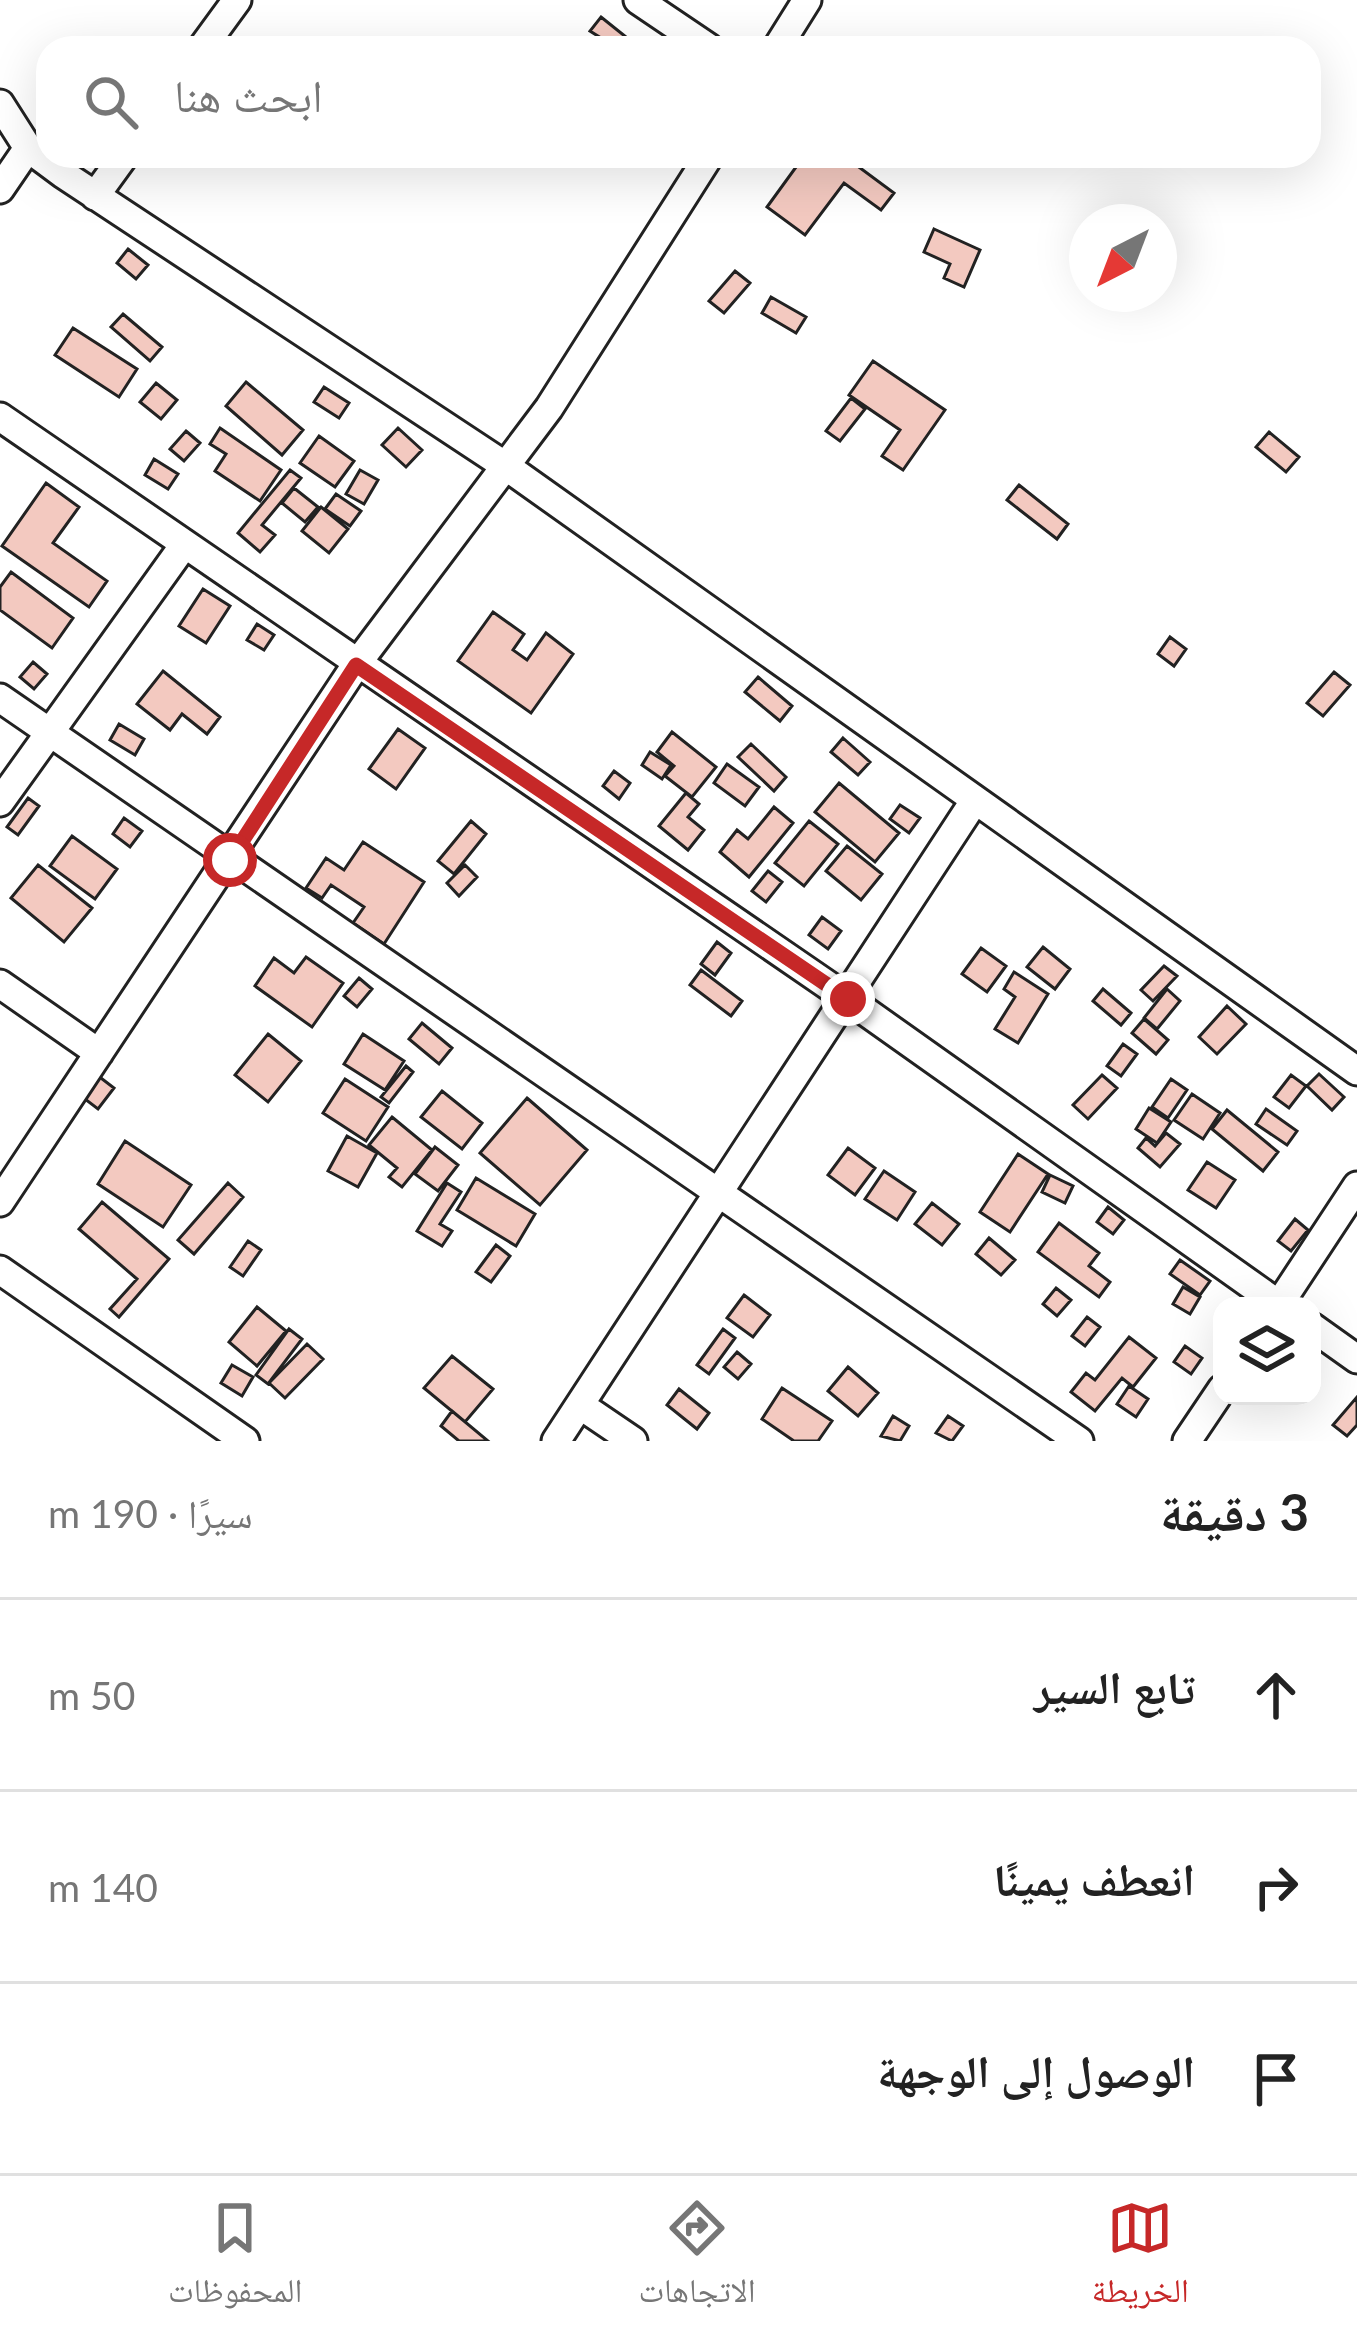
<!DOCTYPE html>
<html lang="ar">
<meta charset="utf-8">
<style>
body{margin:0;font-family:Lato,"Noto Naskh Arabic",sans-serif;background:#f2f2f2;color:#222;direction:rtl}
.controls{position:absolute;right:36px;bottom:36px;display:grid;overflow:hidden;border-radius:24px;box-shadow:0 12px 48px #0002}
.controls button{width:108px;height:108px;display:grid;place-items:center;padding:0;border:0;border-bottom:3px solid #e0e0e0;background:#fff;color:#222;font:60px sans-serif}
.compass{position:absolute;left:1069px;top:204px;width:108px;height:108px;border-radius:50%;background:#fff;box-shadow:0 12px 48px #0002;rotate:222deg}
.stop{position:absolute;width:36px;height:36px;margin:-27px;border:9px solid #c62828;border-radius:50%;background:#fff}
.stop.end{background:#c62828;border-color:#fff;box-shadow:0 3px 12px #0008}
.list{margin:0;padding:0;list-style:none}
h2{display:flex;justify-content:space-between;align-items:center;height:156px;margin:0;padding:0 48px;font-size:51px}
h2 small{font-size:39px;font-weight:400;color:#767676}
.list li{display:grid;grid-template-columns:78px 1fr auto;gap:36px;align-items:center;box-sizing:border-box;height:192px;padding:0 48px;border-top:3px solid #e0e0e0}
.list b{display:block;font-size:45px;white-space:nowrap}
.list em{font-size:39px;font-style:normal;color:#767676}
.icon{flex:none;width:66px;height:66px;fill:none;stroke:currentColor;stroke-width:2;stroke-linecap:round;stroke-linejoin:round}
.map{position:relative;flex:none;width:1357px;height:1441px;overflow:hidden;direction:ltr}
.search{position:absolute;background:#fff;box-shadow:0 12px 48px #0002;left:36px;right:36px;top:36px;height:132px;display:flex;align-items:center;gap:30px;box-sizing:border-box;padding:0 42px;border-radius:36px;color:#767676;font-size:45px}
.sheet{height:732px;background:#fff}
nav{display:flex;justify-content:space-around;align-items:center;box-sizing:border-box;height:168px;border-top:3px solid #e0e0e0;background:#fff;font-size:33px;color:#767676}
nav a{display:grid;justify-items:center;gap:6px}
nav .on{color:#c62828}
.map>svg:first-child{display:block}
.building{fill:#f3c9c0;stroke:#222;stroke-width:3}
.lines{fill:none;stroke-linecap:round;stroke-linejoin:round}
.minor-casing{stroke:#222;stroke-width:33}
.minor{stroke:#fff;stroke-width:27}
.route{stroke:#c62828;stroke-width:15}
</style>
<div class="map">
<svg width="1357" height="1441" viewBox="0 0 1357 1441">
<rect width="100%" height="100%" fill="#fff"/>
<!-- building -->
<path class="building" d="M 601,17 L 626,37 L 617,48 L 590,31 Z
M 804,156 L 844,156 L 894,193 L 881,210 L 844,183 L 805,235 L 767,207 Z
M 934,229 L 980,250 L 964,287 L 944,278 L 950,264 L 924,252 Z
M 128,249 L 148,265 L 136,279 L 117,263 Z
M 735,271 L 750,283 L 724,313 L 709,301 Z
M 771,297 L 806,317 L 796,333 L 762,313 Z
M 123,314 L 162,347 L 150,361 L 111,327 Z
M 73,328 L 137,369 L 119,397 L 55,355 Z
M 873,361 L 945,410 L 903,470 L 882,456 L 900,430 L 849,395 Z
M 246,382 L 303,430 L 282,455 L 226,406 Z
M 156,383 L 177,400 L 161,419 L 140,402 Z
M 324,387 L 349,403 L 339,418 L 314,402 Z
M 851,398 L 865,409 L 840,441 L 826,431 Z
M 220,428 L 281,470 L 260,501 L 215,471 L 226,454 L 210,444 Z
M 398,428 L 422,450 L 406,467 L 382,445 Z
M 186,431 L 200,443 L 184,461 L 170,449 Z
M 1269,432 L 1299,457 L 1286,472 L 1256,447 Z
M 319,436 L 354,461 L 335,487 L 300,463 Z
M 154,459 L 178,474 L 168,489 L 145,475 Z
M 290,470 L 301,478 L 262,525 L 275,535 L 260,552 L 238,533 Z
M 360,470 L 378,480 L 364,504 L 346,494 Z
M 46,483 L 79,507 L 53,543 L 107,581 L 89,607 L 2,546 Z
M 1019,485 L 1068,524 L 1057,539 L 1007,500 Z
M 294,488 L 318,507 L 305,522 L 282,503 Z
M 336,494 L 361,511 L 350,526 L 325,509 Z
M 321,507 L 348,529 L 329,553 L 302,531 Z
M 11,572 L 73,618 L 52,648 L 0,610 L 0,587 Z
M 203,589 L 230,606 L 206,643 L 179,626 Z
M 493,612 L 524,634 L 513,650 L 527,660 L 546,633 L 573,654 L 531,713 L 458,661 Z
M 257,624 L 274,635 L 264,650 L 247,640 Z
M 1170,637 L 1186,649 L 1174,666 L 1158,654 Z
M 33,662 L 47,674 L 34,689 L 20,677 Z
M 163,671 L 220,717 L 207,734 L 182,714 L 170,730 L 137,704 Z
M 1334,672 L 1350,685 L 1323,716 L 1307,703 Z
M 758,677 L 792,706 L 780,721 L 745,692 Z
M 119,724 L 144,739 L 135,755 L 110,740 Z
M 398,729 L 425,748 L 396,789 L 369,769 Z
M 672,732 L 716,767 L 692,797 L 665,776 L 674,766 L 657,752 Z
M 843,738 L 870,762 L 858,775 L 831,752 Z
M 751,744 L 786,777 L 774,791 L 738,757 Z
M 650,752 L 671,765 L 662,779 L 642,765 Z
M 727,764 L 759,787 L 745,806 L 714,783 Z
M 614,771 L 630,783 L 619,799 L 603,786 Z
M 839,783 L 899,833 L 875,862 L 815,812 Z
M 686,793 L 699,804 L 688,817 L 704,830 L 688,850 L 659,826 Z
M 28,798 L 39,806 L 18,835 L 7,827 Z
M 900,805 L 920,818 L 909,833 L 890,819 Z
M 774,807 L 793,823 L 749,877 L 720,852 L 737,830 L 748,839 Z
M 124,818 L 142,831 L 130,847 L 113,834 Z
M 471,821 L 486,834 L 454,874 L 438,861 Z
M 809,821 L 838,844 L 804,886 L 775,863 Z
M 72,836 L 117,869 L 95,899 L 50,866 Z
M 363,842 L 424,882 L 384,944 L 353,923 L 364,907 L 331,885 L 322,898 L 306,888 L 326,858 L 344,870 Z
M 847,846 L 882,874 L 861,900 L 826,871 Z
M 38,865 L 92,908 L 64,942 L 11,898 Z
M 465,865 L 477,877 L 459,896 L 447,883 Z
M 768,871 L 782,882 L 766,902 L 752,891 Z
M 822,917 L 841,931 L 828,949 L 809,935 Z
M 717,942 L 731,953 L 715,975 L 701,964 Z
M 1043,947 L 1070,969 L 1055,989 L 1027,967 Z
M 981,948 L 1006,966 L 987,992 L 962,974 Z
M 306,957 L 343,983 L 312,1027 L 255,986 L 274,958 L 294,973 Z
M 1164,966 L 1177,976 L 1153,1001 L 1141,990 Z
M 701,970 L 742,1001 L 731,1016 L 690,985 Z
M 1014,972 L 1048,994 L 1018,1043 L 995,1029 L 1015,997 L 1004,989 Z
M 359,978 L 372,989 L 357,1007 L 344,996 Z
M 1103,989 L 1131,1013 L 1121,1025 L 1093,1001 Z
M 1167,989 L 1180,1001 L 1157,1029 L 1144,1018 Z
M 1227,1006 L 1246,1024 L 1217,1054 L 1199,1037 Z
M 1144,1019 L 1168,1040 L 1156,1054 L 1132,1033 Z
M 422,1023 L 452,1048 L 439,1064 L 409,1039 Z
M 268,1034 L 301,1061 L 268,1102 L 235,1075 Z
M 363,1034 L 404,1061 L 385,1090 L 344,1064 Z
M 1123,1044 L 1137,1054 L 1121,1076 L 1107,1066 Z
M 406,1066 L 413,1072 L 389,1103 L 381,1097 Z
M 1319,1074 L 1344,1097 L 1332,1110 L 1307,1086 Z
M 97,1075 L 114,1088 L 98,1109 L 81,1096 Z
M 1102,1075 L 1117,1088 L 1088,1119 L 1073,1105 Z
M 1291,1075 L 1306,1086 L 1289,1108 L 1274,1097 Z
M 345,1079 L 388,1107 L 366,1141 L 323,1113 Z
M 1171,1079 L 1187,1090 L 1168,1118 L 1152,1107 Z
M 442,1091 L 482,1123 L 462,1149 L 421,1117 Z
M 1192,1094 L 1220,1113 L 1203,1139 L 1174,1120 Z
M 527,1098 L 587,1150 L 540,1205 L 480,1153 Z
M 1149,1108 L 1171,1122 L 1157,1143 L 1136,1129 Z
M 1266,1109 L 1297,1131 L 1287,1145 L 1256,1124 Z
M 1227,1110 L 1278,1152 L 1263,1171 L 1212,1129 Z
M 392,1117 L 432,1150 L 402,1187 L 389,1177 L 397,1168 L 369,1145 Z
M 1166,1133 L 1180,1144 L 1160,1167 L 1138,1148 L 1146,1138 L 1155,1146 Z
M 347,1136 L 377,1153 L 358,1187 L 328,1171 Z
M 125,1141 L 191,1185 L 163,1227 L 98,1184 Z
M 435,1147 L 458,1165 L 438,1191 L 415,1174 Z
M 848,1148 L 875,1168 L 855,1195 L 828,1175 Z
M 1018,1154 L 1048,1174 L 1010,1232 L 980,1212 Z
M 1207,1162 L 1235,1180 L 1216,1208 L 1188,1190 Z
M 884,1171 L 915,1192 L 897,1220 L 865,1199 Z
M 1050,1175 L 1073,1186 L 1065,1203 L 1042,1192 Z
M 476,1178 L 535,1214 L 516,1246 L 457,1210 Z
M 228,1183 L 243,1197 L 194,1254 L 178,1240 Z
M 447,1183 L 461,1192 L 440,1224 L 452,1231 L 442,1246 L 417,1231 Z
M 102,1202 L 169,1259 L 119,1317 L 110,1309 L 137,1279 L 79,1229 Z
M 932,1203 L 959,1224 L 942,1245 L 915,1224 Z
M 1108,1207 L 1124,1220 L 1113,1234 L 1097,1222 Z
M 1295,1219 L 1308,1230 L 1291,1251 L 1278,1241 Z
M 1059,1223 L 1099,1253 L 1089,1266 L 1110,1282 L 1099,1297 L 1038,1252 Z
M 989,1238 L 1015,1260 L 1001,1275 L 976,1254 Z
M 248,1241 L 261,1250 L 243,1276 L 230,1267 Z
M 496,1245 L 510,1256 L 491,1282 L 476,1272 Z
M 1180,1260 L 1210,1281 L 1200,1295 L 1170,1274 Z
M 1183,1287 L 1200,1297 L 1190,1314 L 1173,1304 Z
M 1056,1288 L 1071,1300 L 1057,1316 L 1043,1304 Z
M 744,1295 L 770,1315 L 753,1337 L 727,1318 Z
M 257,1307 L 286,1331 L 257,1366 L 229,1342 Z
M 1087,1317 L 1100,1327 L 1085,1346 L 1072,1336 Z
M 289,1329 L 302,1339 L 268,1384 L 256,1375 Z
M 723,1329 L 735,1338 L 709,1374 L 697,1365 Z
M 1129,1337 L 1156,1358 L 1133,1387 L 1122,1378 L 1095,1411 L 1071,1392 L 1086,1373 L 1095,1380 Z
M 307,1344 L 323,1359 L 285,1398 L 269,1383 Z
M 1185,1346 L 1202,1358 L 1191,1374 L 1174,1362 Z
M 737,1352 L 751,1364 L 738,1379 L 724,1367 Z
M 452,1356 L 493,1389 L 465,1422 L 424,1388 Z
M 232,1365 L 253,1377 L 242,1396 L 221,1383 Z
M 848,1367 L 878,1393 L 858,1416 L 828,1391 Z
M 1129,1386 L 1148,1399 L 1136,1417 L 1117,1404 Z
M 782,1388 L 832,1421 L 818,1441 L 794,1441 L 762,1419 Z
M 679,1389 L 709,1413 L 697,1429 L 667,1405 Z
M 1357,1397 L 1357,1425 L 1347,1436 L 1333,1425 Z
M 452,1411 L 488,1441 L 459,1441 L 441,1426 Z
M 893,1416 L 909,1426 L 900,1441 L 881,1436 Z
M 948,1416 L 963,1426 L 952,1441 L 936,1433 Z"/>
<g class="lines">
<!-- minor casing -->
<g class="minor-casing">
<path id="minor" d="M 638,0 L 709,48
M 202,48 L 237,0
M 777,48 L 807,0
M 0,104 L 28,148 L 63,174 L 507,467 L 1357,1071
M 0,189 L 28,148
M 95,196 L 124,156
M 0,417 L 848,999 L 1281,1306
M 0,698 L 1079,1441
M 0,802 L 184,545
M 0,984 L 99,1053
M 0,1202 L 356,665 L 549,408 L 709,156
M 0,1270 L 245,1441
M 1278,1306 L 1357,1186
M 1312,1327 L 1357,1359
M 580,1405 L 633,1441
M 556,1441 L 975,800
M 1187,1441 L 1222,1389"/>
</g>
<!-- minor -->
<use href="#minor" class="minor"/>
</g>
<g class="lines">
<!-- route -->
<path class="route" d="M 230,860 L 356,665 L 848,999"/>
</g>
</svg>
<div class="controls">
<button><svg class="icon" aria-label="layers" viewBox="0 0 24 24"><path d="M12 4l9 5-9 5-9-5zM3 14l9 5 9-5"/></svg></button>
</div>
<svg class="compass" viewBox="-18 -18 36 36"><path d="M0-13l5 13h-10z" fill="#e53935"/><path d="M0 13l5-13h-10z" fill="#767676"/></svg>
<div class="stop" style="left:230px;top:860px"></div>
<div class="stop end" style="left:848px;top:999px"></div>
<div class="search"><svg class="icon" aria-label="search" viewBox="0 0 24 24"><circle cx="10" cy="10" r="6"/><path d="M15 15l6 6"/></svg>ابحث هنا</div>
</div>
<section class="sheet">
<h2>3 دقيقة<small>سيرًا · 190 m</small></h2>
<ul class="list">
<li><svg class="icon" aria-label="ahead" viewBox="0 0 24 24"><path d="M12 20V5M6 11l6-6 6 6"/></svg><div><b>تابع السير</b></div><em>50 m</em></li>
<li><svg class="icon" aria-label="right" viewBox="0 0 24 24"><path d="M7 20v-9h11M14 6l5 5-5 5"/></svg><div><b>انعطف يمينًا</b></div><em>140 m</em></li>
<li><svg class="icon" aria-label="arrive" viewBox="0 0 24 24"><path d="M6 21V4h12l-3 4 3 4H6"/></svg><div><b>الوصول إلى الوجهة</b></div></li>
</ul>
</section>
<nav>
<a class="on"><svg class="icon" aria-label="map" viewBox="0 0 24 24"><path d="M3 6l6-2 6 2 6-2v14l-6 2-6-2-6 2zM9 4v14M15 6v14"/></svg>الخريطة</a>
<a><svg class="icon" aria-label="directions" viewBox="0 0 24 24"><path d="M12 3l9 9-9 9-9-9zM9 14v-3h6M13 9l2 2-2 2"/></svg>الاتجاهات</a>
<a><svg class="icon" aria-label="saved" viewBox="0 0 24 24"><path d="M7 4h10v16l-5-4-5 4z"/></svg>المحفوظات</a>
</nav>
